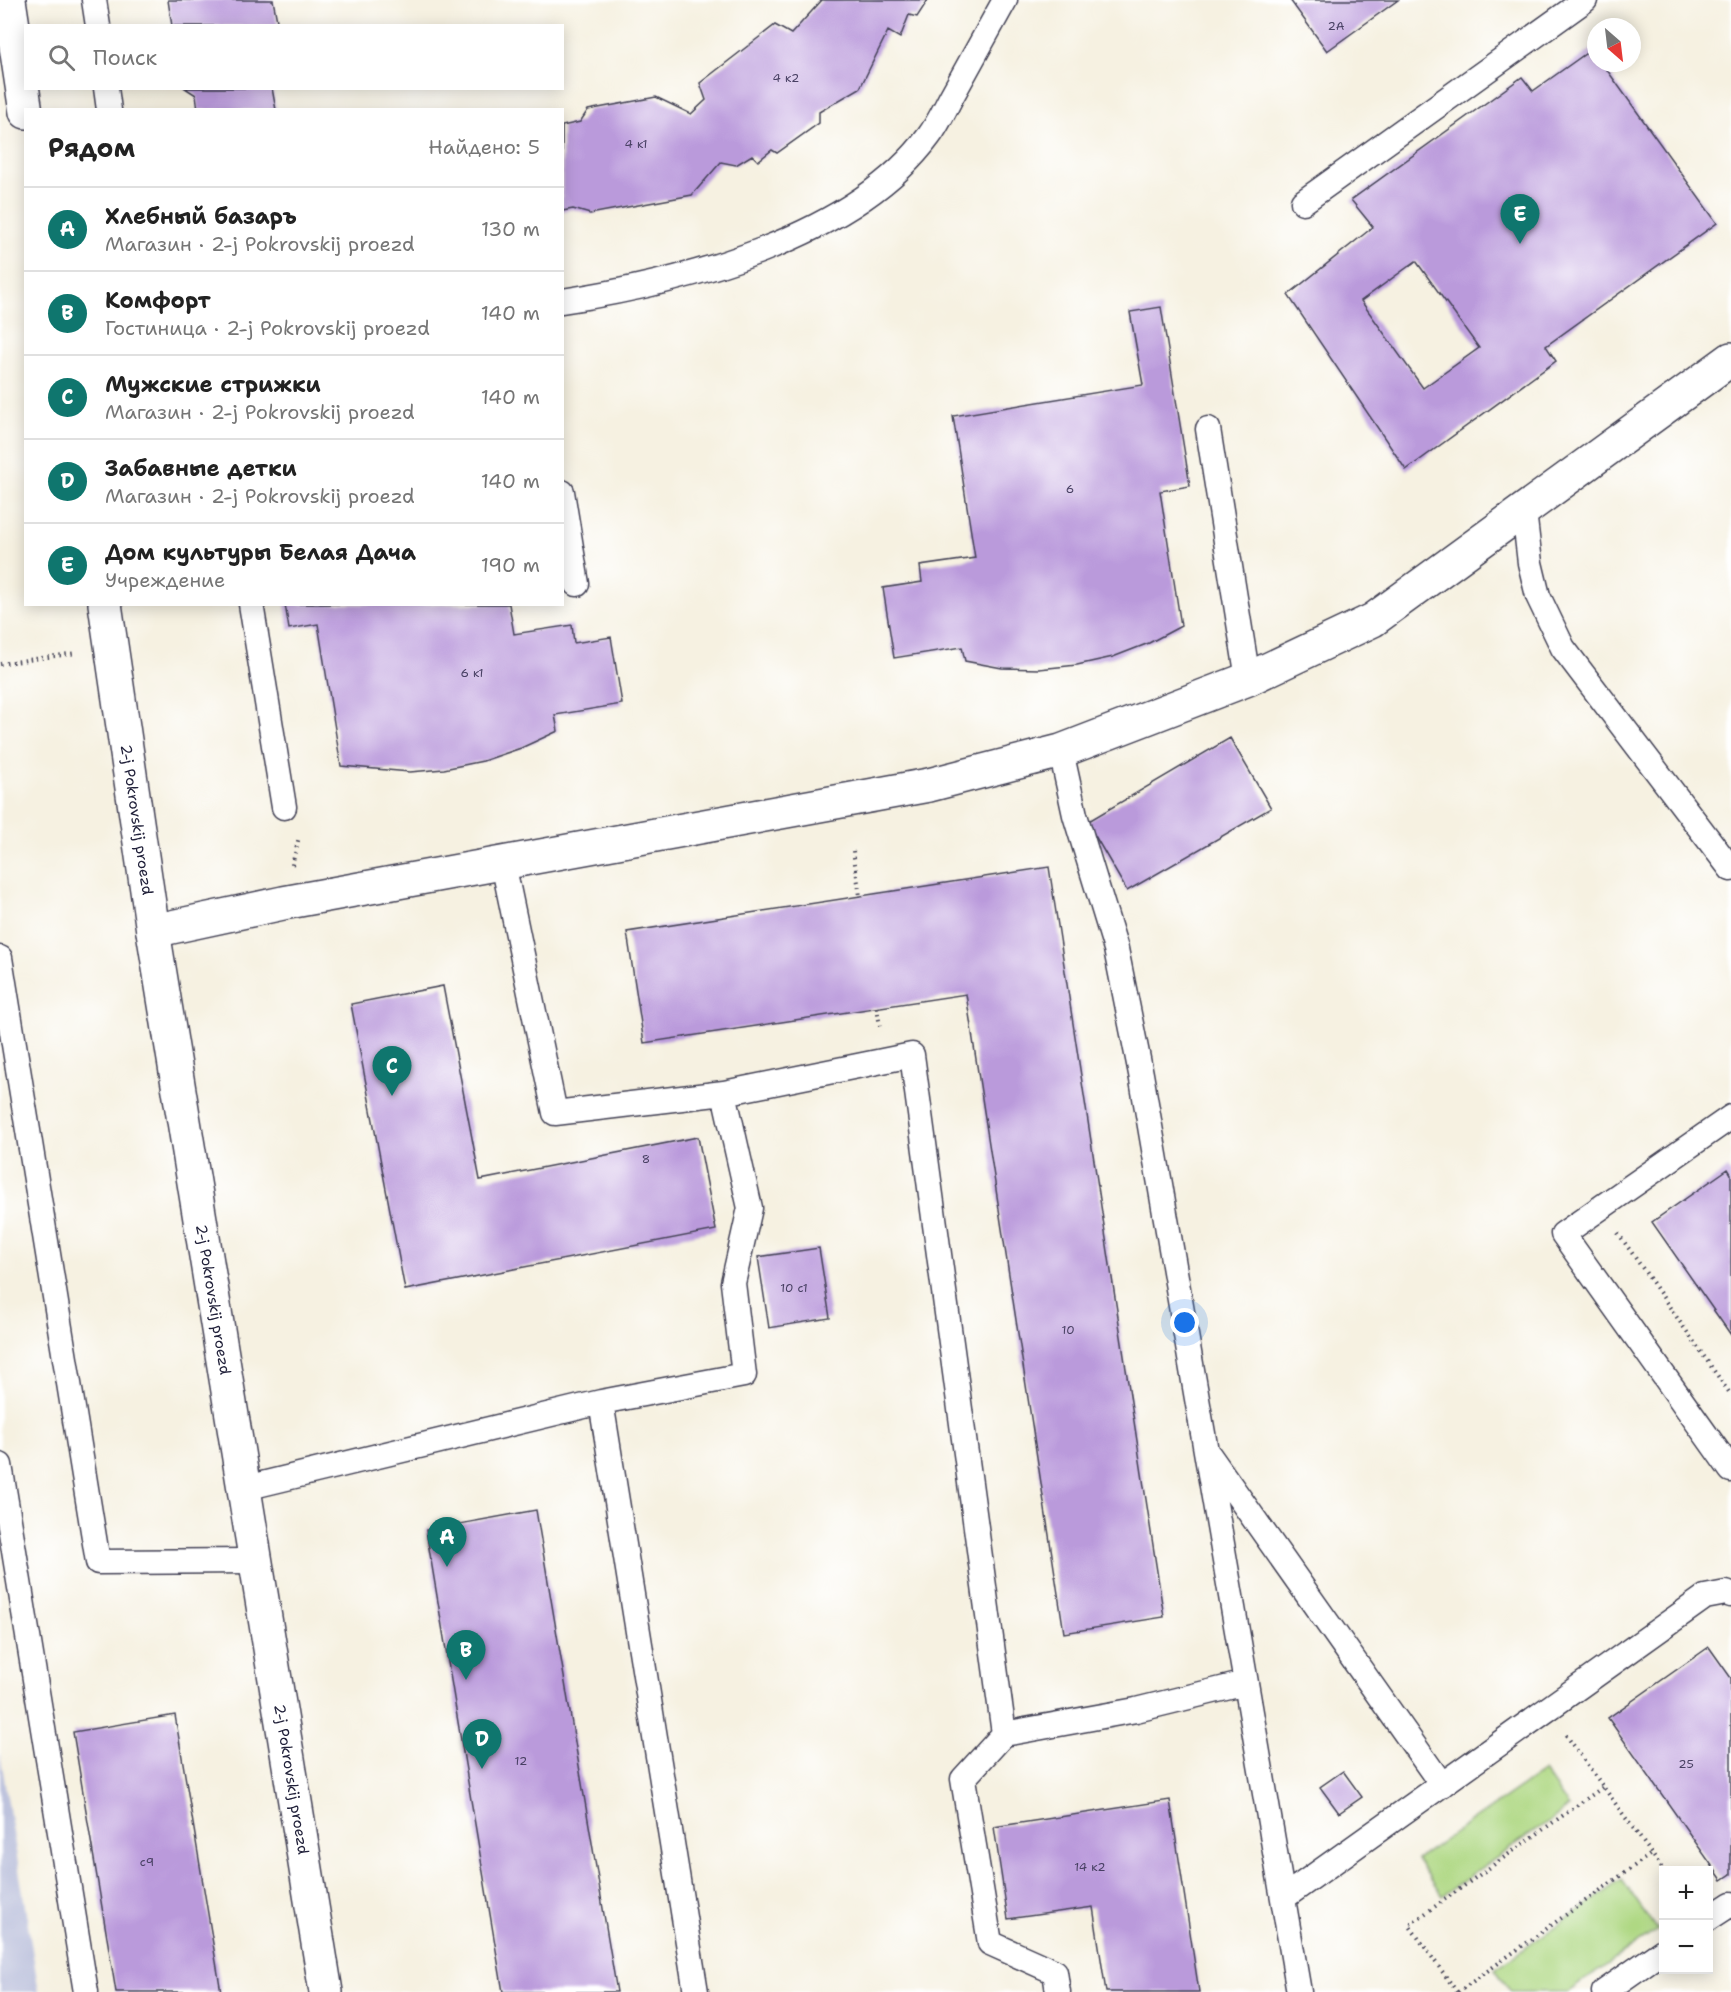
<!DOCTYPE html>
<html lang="ru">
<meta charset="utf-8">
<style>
body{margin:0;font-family:"Shantell Sans",sans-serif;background:#f2f2f2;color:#222}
.controls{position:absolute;right:18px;bottom:18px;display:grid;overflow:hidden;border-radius:0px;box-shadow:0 3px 15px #0003}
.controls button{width:54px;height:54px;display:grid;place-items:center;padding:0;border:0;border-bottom:2px solid #e0e0e0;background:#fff;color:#222;font:30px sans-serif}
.compass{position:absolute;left:1587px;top:18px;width:54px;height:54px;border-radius:50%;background:#fff;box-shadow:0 3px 15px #0003;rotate:152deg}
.you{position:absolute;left:1185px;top:1323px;width:21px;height:21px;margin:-15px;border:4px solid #fff;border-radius:50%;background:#1a73e8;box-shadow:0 0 0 9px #1a73e833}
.badge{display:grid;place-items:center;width:39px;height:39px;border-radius:50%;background:#0f766e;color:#fff;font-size:20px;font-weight:700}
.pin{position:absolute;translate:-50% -50px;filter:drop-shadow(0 2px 3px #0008)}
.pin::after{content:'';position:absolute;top:32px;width:21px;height:18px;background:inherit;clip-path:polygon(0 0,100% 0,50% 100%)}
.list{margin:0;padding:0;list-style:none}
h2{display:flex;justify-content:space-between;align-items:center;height:78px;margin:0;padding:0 24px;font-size:26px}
h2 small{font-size:20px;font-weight:400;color:#767676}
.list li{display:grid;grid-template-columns:39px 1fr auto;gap:18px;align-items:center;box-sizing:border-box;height:84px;padding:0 24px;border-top:2px solid #e0e0e0}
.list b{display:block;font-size:22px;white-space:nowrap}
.list p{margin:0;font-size:20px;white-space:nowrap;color:#767676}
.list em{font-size:20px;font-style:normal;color:#767676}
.icon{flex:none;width:33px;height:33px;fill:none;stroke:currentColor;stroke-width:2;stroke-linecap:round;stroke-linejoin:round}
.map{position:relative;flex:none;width:1731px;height:1992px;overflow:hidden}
.search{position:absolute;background:#fff;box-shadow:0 3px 15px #0003;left:24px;top:24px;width:540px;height:66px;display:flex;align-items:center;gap:15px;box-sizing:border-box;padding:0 21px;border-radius:0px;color:#767676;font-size:22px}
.panel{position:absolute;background:#fff;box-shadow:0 3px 15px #0003;left:24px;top:108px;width:540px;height:498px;border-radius:0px}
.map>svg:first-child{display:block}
.industrial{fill:#bec3dd}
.green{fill:#afd883;stroke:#687d5f;stroke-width:1.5}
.building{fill:#ba9adb;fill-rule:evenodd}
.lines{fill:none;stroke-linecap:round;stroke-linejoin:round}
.lane-casing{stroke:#424154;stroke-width:27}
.street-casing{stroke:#424154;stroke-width:36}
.path{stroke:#424154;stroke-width:4;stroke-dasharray:1.5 4.5;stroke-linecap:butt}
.lane{stroke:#fff;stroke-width:24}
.street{stroke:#fff;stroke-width:33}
.labels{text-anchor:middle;stroke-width:4.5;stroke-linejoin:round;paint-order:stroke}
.number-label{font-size:12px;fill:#484063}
.street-label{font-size:15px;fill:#22223b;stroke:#fff}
</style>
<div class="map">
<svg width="1731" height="1992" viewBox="0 0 1731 1992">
<rect width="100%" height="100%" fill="#fff"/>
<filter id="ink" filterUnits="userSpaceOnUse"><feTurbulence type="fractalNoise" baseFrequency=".0167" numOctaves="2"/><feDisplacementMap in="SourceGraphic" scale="12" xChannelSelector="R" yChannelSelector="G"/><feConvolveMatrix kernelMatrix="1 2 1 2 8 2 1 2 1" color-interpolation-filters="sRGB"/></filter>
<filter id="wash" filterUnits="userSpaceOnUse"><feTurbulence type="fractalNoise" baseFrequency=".008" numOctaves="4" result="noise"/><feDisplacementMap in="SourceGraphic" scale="24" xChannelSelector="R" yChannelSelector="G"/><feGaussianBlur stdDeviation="1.35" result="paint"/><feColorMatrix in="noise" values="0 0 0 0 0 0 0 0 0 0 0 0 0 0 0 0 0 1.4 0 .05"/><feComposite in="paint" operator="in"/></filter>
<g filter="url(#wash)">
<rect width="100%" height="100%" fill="#f6f1e1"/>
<!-- industrial -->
<path class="industrial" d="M 0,1753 L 39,1992 L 0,1992 Z"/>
<!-- green -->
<path class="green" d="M 1544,1771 L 1569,1807 L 1442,1896 L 1417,1859 Z
M 1622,1880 L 1657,1930 L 1568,1992 L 1511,1992 L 1495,1969 Z"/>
<g id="blocks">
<!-- building -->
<path class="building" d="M 168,0 L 273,0 L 278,26 L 172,26 Z
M 822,0 L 928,0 L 917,17 L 909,15 L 900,38 L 888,31 L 860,88 L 819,112 L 819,123 L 777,153 L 772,150 L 758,161 L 752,155 L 736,165 L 721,162 L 692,195 L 590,214 L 573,209 L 562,211 L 562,126 L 580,122 L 588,110 L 656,97 L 691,114 L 706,100 L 700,83 L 775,25 L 791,34 Z
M 1290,0 L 1398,0 L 1327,51 Z
M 1592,49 L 1596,54 L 1596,63 L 1602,63 L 1717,223 L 1546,346 L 1556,361 L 1406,470 L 1288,295 L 1373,227 L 1351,200 L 1522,77 L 1533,91 ZM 1416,261 L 1479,348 L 1423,388 L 1361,301 Z
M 185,88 L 272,88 L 276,110 L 198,110 L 196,95 Z
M 1161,307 L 1190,486 L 1160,491 L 1181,626 L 1149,643 L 1113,657 L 1077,665 L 1039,669 L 1002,668 L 965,661 L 962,647 L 894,658 L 883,588 L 922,582 L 920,566 L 975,558 L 953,416 L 1143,385 L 1130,312 Z
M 285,604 L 509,604 L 514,634 L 572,625 L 574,643 L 611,637 L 622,704 L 555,715 L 558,731 L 521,748 L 483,761 L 444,769 L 410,772 L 341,766 L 318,624 L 289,629 Z
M 1230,738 L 1271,808 L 1127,891 L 1087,822 Z
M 1049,867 L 1164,1617 L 1064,1633 L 966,994 L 644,1043 L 627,932 Z
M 443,986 L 480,1180 L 698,1137 L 716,1230 L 405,1290 L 351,1004 Z
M 1728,1169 L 1731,1174 L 1731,1335 L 1652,1222 Z
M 819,1248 L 830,1318 L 769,1328 L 758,1257 Z
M 536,1510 L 617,1992 L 503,1992 L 426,1530 Z
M 1709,1647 L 1731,1678 L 1731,1874 L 1722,1880 L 1608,1718 Z
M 175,1715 L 221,1992 L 116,1992 L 73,1732 Z
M 1343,1771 L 1362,1797 L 1339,1813 L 1320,1787 Z
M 1170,1800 L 1199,1992 L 1106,1992 L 1093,1907 L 1008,1919 L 994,1827 Z"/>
</g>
</g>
<g filter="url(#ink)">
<use href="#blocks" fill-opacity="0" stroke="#424154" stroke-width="1.5"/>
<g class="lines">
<!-- lane casing -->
<g class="lane-casing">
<path id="lane" d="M 94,0 L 98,26
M 106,88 L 109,110
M 1303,202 L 1585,0
M 562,301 C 682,283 854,238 929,136 C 939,123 946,106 954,92 C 971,61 988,31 1005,0
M 1208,429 L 1248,679
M 562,492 L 577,584
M 1524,511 L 1530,563 L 1538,596 L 1563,648 L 1731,869
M 251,604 L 284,807
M 1061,751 L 1075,815 L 1116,949 L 1141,1074 L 1246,1683
M 0,958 L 98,1562 L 255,1561
M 724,1093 L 912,1055 L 1004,1734
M 1731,1117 L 1563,1234 L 1731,1470
M 601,1402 L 696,1992
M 1209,1455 L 1442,1785
M 0,1465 L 86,1992
M 245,1488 L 601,1402 L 744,1375 L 733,1283 L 750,1208 L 724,1093 L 555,1113 L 503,863
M 1283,1898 L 1705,1597 L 1726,1593 L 1731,1595
M 1708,1919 L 1731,1904
M 1058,1992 L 1055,1972 L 990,1943 L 963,1779 L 1004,1734 L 1136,1710 L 1246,1683 L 1299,1992
M 1604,1992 L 1664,1950"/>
</g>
<!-- street casing -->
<g class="street-casing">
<g id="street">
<path d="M 9,0 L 26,112"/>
<path id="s1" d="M 105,604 L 153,931 L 326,1992"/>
<path d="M 153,931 L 283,903 L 929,785 L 1061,751 L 1248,679 L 1373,620 L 1731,359"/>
</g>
</g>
<!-- path -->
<path class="path" d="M 0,664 L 76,653
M 853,851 L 860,896
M 292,865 L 299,837
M 877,1007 L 880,1027
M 1618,1233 L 1731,1395
M 1566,1735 L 1664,1871
M 1457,1992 L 1409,1925 L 1603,1787
M 1458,1992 L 1651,1854"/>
<!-- lane -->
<use href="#lane" class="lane"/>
<!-- street -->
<use href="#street" class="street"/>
</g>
</g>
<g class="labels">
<!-- number labels -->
<g class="number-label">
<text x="1336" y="30">2А</text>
<text x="786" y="82">4 к2</text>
<text x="636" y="148">4 к1</text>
<text x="1070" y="493">6</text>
<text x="472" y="677">6 к1</text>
<text x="646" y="1163">8</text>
<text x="794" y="1292">10 с1</text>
<text x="1068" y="1334">10</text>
<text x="521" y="1765">12</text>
<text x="1686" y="1768">25</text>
<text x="147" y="1866">с9</text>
<text x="1090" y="1871">14 к2</text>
</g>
<!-- street labels -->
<g class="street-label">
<text dy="5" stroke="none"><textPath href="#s1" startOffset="218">2-j Pokrovskij proezd</textPath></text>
<text dy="5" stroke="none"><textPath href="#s1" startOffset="704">2-j Pokrovskij proezd</textPath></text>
<text dy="5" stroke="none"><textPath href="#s1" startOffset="1190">2-j Pokrovskij proezd</textPath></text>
</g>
</g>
</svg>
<div class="controls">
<button>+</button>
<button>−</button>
</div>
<svg class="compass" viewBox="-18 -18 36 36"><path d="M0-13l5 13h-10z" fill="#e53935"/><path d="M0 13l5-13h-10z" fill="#767676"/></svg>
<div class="you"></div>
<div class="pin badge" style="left:447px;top:1567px">A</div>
<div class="pin badge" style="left:466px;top:1680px">B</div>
<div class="pin badge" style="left:392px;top:1096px">C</div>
<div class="pin badge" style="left:482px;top:1769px">D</div>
<div class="pin badge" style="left:1520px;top:244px">E</div>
<div class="search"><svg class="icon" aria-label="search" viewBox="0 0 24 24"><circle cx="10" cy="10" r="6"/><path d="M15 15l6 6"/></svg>Поиск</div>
<section class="panel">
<h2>Рядом<small>Найдено: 5</small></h2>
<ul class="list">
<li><span class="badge">A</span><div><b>Хлебный базаръ</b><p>Магазин · 2-j Pokrovskij proezd</p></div><em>130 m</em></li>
<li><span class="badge">B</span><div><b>Комфорт</b><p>Гостиница · 2-j Pokrovskij proezd</p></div><em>140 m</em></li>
<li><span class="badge">C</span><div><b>Мужские стрижки</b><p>Магазин · 2-j Pokrovskij proezd</p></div><em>140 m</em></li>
<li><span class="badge">D</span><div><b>Забавные детки</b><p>Магазин · 2-j Pokrovskij proezd</p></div><em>140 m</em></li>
<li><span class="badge">E</span><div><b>Дом культуры Белая Дача</b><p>Учреждение</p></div><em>190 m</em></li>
</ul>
</section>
</div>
